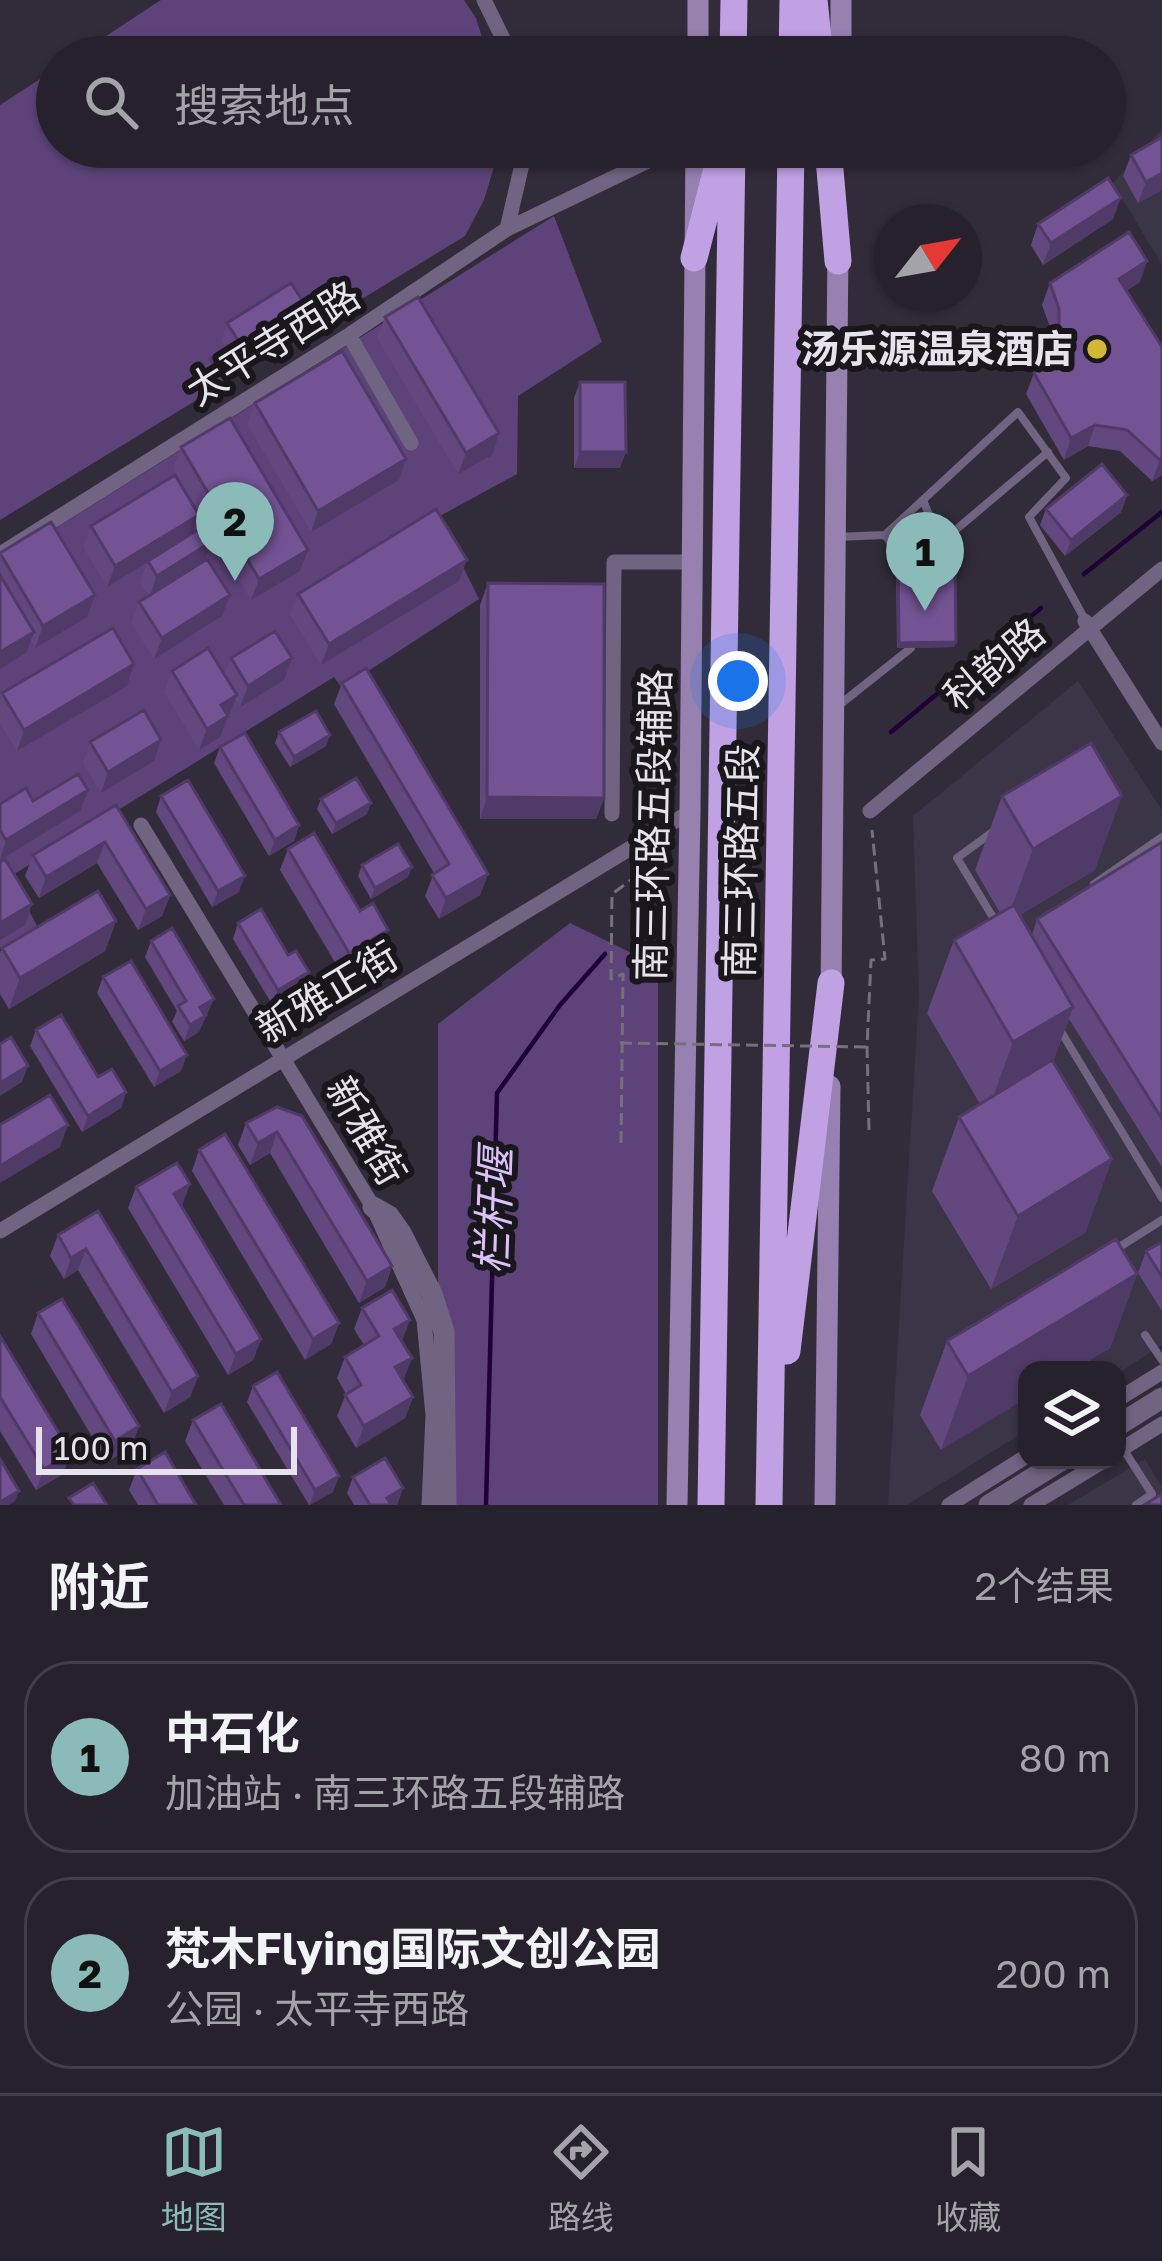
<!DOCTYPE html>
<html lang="zh">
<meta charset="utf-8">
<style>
body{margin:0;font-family:"Golos Text","Noto Sans SC",sans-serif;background:#2e2934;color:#f1f3f6}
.controls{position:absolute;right:36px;bottom:36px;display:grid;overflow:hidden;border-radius:24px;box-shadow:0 3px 9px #0004}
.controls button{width:108px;height:108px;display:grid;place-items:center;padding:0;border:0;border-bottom:3px solid #423e48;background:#26212c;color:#f1f3f6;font:60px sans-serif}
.compass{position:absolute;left:874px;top:204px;width:108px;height:108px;border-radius:50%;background:#26212c;box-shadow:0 3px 9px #0004;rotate:59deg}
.scale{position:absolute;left:36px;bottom:30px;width:261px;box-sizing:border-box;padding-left:12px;border:6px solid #e7e3ed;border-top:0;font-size:33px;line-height:42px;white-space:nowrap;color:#e7e3ed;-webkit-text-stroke:9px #19161c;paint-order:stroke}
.you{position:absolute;left:738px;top:681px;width:42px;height:42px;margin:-30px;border:9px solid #fff;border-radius:50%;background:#1a73e8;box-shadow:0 0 0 18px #1a73e833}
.badge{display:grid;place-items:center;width:78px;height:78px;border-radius:50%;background:#8bbbb9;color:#111;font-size:39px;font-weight:700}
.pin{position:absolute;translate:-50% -99px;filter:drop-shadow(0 3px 6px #0008)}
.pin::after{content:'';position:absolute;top:63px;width:42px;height:36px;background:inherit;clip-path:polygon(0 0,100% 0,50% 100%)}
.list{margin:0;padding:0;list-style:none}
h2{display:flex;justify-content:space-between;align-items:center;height:156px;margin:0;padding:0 48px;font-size:51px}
h2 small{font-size:39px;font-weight:400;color:#a4a3a9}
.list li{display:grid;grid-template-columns:78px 1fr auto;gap:36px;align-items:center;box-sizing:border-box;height:192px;margin:0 24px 24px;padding:0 24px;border:3px solid #423e48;border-radius:48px}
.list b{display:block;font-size:45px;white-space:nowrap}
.list p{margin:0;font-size:39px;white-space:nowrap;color:#a4a3a9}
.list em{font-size:39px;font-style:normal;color:#a4a3a9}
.icon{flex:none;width:66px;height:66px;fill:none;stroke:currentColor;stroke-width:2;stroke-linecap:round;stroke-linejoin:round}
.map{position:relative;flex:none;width:1162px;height:1505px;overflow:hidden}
.search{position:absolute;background:#26212c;box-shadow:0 3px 9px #0004;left:36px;right:36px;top:36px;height:132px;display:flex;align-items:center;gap:30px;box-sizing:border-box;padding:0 42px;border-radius:66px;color:#a4a3a9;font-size:45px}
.sheet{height:588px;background:#26212c}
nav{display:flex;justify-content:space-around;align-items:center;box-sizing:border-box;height:168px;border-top:3px solid #423e48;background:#26212c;font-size:33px;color:#a4a3a9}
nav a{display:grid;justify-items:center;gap:6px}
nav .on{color:#8bbbb9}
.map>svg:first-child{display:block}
.built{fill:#3c3447}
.green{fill:#5d4379}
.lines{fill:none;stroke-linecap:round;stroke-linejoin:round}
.stream{stroke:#1f0037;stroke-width:4.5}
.path{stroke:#75707c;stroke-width:3;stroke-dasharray:12 6;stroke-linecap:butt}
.service{stroke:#716482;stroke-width:8}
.minor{stroke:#716482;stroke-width:15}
.tertiary{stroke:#716482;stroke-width:21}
.secondary{stroke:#9781b0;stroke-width:21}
.trunk{stroke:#c0a1e4;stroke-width:27}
.path-bridge{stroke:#75707c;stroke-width:3;stroke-dasharray:12 6;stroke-linecap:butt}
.wall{fill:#63477f}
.shaded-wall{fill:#503a68}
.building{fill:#735394;stroke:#503a68;stroke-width:3}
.poi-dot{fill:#d4b635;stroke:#19161c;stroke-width:4.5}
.labels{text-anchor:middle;stroke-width:12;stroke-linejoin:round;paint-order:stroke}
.street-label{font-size:39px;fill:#e7e3ed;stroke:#19161c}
.poi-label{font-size:39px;font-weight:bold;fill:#e7e3ed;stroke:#19161c;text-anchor:end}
.water-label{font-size:42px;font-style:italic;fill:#dac1f9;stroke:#19161c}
</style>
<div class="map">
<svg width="1162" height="1505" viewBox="0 0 1162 1505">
<rect width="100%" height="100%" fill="#322c3a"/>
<!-- built -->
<path class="built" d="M 1162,129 L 1162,265 L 1113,183 Z
M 1078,681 L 1162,810 L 1162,1345 L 1117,1374 L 1117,1370 L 1027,1370 L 1027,1430 L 907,1505 L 888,1505 L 919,996 L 913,816 Z
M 1145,1459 L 1162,1487 L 1162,1505 L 1068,1505 Z"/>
<!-- green -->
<path class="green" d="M 161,0 L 464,0 L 476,18 L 488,57 L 74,57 Z
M 57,68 L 57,147 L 500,147 L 484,200 L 465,236 L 0,520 L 0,105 Z
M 554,216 L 602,342 L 518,396 L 517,474 L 438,517 L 479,599 L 342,688 L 334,677 L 11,876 L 37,926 L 0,949 L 0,563 Z
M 570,923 L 658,966 L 658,1505 L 438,1505 L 438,1024 Z"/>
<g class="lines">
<!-- stream -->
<path class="stream" d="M 1084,574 L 1162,512
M 891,732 L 1041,608
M 486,1505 L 497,1093 L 560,1005 L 605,954"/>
<!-- path -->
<path class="path" d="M 869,1130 L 867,1047 L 871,960 L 885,959 L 872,830
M 621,1143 L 623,974 L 611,979 L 612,894 L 635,877"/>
<!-- service -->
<path class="service" d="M 923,500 L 932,522 L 952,533 L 1048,452
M 885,535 L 912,573
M 836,537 L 885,535 L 1018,412 L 1066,478 L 1029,517 L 1084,618
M 838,706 L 911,648 L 911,642
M 994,831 L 957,858 L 997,924
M 1094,884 L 1162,837
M 1060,1030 L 1162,1198
M 1113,1251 L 1162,1220
M 1145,1335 L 1162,1360
M 1124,1450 L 1152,1494 L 1136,1505"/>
<!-- minor -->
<path class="minor" d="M 484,0 L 512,57
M 507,229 L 677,147
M 349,335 L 411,443
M 0,554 L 349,335 L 507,229 L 526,147
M 1085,621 L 1162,743
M 870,811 L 1162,569
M 612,814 L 614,562 L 693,562
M 141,825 L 373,1207 L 424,1320 L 433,1415 L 429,1505
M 0,1231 L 690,812
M 1117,1400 L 1162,1372
M 1117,1452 L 1162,1424
M 949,1505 L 1027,1456
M 1031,1505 L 1105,1460"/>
<!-- tertiary -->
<path class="tertiary" d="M 373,1207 L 389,1216 L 401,1233 L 432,1294 L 444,1332 L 446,1505
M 1117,1426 L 1162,1398
M 989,1505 L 1062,1460"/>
<!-- secondary -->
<path class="secondary" d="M 698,57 L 698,0
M 841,57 L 841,0
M 831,994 L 838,246
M 677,1505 L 690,812 L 696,147
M 825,1505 L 830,1086"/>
<!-- trunk -->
<path class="trunk" d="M 814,0 L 820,57
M 733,57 L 734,0
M 792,57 L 793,0
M 828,147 L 838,261
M 694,258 L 720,157
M 787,1351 L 831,983
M 711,1505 L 732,147
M 769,1505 L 791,147"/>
<!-- path-bridge -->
<path class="path-bridge" d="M 620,1043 L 867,1047"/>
</g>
<!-- wall -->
<path class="wall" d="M 1162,137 L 1162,190 L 1138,203 L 1123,176 L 1131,155 Z
M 1113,219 L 1043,265 L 1031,245 L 1038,224 Z
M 1140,282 L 1126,291 L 1162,347 L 1162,475 L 1152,481 L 1120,451 L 1088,446 L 1064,460 L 1026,394 L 1034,373 L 1051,355 L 1051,330 L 1042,305 L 1050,283 Z
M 385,317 L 492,455 L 458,474 L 377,338 Z
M 227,323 L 303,327 L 211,386 L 204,375 L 210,359 L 226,348 L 221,340 Z
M 580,382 L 620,468 L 574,468 L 574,398 Z
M 255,403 L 399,480 L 311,532 L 247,424 Z
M 181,447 L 308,550 L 300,571 L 251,600 L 173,469 Z
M 1127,495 L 1121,512 L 1065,556 L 1040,525 L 1046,509 Z
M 199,515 L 192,533 L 204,561 L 230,595 L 222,616 L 154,659 L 131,623 L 139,602 L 149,596 L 140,582 L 147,563 L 107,587 L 83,547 L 91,526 Z
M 0,553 L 95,595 L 87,617 L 35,648 L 31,640 L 26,653 L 0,669 Z
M 898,569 L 956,642 L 954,647 L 897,648 L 896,574 Z
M 459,581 L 321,665 L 290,615 L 298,594 Z
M 488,583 L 604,798 L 596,819 L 480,819 L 480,605 Z
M 231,658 L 284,680 L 240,707 L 235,699 L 220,737 L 199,750 L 164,692 L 172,671 L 224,676 Z
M 342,683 L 488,874 L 480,895 L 439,919 L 425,896 L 434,873 L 334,704 Z
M 127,686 L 17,751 L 0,724 L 0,699 L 2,693 Z
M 279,732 L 326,746 L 290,767 L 275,743 Z
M 90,742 L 154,761 L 101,793 L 83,763 Z
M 220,747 L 299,825 L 294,841 L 269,856 L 214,763 Z
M 161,796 L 239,892 L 212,907 L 156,812 Z
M 1002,796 L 1095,870 L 1020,915 L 1032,935 L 1037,919 L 1162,842 L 1162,1167 L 1069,1019 L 1053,1062 L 1112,1159 L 1085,1233 L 991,1289 L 932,1191 L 959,1117 L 980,1104 L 927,1013 L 954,940 L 1000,913 L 975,870 Z
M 321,799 L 367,814 L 332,834 L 317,809 Z
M 0,804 L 80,811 L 0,860 Z
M 116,805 L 170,895 L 162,916 L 138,930 L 97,863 L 39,898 L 25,876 L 33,855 Z
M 288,849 L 360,911 L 381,951 L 342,974 L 280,870 Z
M 362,865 L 408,877 L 371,899 L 358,876 Z
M 116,921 L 105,951 L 9,1009 L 0,994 L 0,953 L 2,948 Z
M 238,923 L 303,988 L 273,1006 L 233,939 Z
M 151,941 L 208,1015 L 204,1017 L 199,1032 L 184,1041 L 172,1022 L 177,1011 L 145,957 Z
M 103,977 L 181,1071 L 154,1087 L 97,993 Z
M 36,1030 L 98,1077 L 126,1092 L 121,1108 L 82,1132 L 30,1046 Z
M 277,1107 L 392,1266 L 385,1287 L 359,1303 L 270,1153 L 250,1165 L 238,1145 L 246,1123 Z
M 199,1150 L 339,1323 L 331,1344 L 305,1360 L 192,1171 Z
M 136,1187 L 182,1206 L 261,1339 L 253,1360 L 228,1375 L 128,1208 Z
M 98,1211 L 198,1376 L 190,1397 L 164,1413 L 78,1270 L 64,1279 L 50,1256 L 58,1235 Z
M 1162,1242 L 1162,1311 L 1138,1273 L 1146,1251 Z
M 1137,1274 L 1110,1348 L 1073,1370 L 1027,1370 L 941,1450 L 920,1415 L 947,1341 Z
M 362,1308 L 402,1341 L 403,1380 L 413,1397 L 405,1418 L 356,1448 L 337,1416 L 346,1394 L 337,1378 L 345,1357 L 364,1345 L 354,1329 Z
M 38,1313 L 139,1426 L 131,1447 L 107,1462 L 31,1334 Z
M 0,1336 L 63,1474 L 36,1490 L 0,1431 Z
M 253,1386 L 333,1492 L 309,1505 L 247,1402 Z
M 193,1420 L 281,1505 L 224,1505 L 185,1441 Z
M 137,1469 L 196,1505 L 138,1505 L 129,1490 Z
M 353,1477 L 403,1488 L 397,1505 L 354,1505 L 347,1493 Z"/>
<!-- shaded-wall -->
<path class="shaded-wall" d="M 1162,173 L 1162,190 L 1138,203 L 1146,182 Z
M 1121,198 L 1113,219 L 1043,265 L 1051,243 Z
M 1147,261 L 1140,282 L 1111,301 L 1119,279 Z
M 309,311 L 303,327 L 211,386 L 217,370 Z
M 1095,425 L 1088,446 L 1064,460 L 1071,438 Z
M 499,433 L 492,455 L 458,474 L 466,453 Z
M 580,452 L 626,452 L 620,468 L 574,468 Z
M 406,459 L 399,480 L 311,532 L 318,511 Z
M 1162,459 L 1162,475 L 1152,481 L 1160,460 Z
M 1127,495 L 1121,512 L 1065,556 L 1071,540 Z
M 199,515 L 191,536 L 107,587 L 115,566 Z
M 211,542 L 204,563 L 149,597 L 157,576 Z
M 308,550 L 300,571 L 251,600 L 259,579 Z
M 467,560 L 459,581 L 321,665 L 329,644 Z
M 95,595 L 87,617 L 35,648 L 43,626 Z
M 230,595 L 222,616 L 154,659 L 162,638 Z
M 34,632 L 26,653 L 0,669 L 0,652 Z
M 956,642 L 954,647 L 897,648 L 899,643 Z
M 292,658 L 284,680 L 240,707 L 248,686 Z
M 134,664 L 127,686 L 17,751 L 24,730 Z
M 237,695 L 220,737 L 199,750 L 207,729 L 221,705 Z
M 330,735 L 326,746 L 290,767 L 294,757 Z
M 161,740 L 154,761 L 101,793 L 108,772 Z
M 88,790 L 80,811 L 0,860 L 6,840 Z
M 1122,796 L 1095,870 L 1006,923 L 1033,849 Z
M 487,797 L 604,798 L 596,819 L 480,819 Z
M 371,803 L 367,814 L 332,834 L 336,823 Z
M 299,825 L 294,841 L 269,856 L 275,840 Z
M 105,842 L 97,863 L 39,898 L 46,877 Z
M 412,867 L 408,877 L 371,899 L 375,888 Z
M 488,874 L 480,895 L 439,919 L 446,898 Z
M 245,876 L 239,892 L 212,907 L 218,891 Z
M 170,895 L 162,916 L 138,930 L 146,909 Z
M 32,904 L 25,925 L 0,940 L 0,923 Z
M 116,921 L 105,951 L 9,1009 L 20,978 Z
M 388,930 L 381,951 L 342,974 L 349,953 Z
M 309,972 L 303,988 L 273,1006 L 278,990 Z
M 214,999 L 199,1032 L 184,1041 L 190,1025 L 200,1007 Z
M 1073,1007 L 1046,1081 L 986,1116 L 1013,1042 Z
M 187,1055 L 181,1071 L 154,1087 L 160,1071 Z
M 28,1066 L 22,1082 L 0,1096 L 0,1083 Z
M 126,1092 L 121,1108 L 82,1132 L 88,1116 Z
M 68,1125 L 60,1147 L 0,1183 L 0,1166 Z
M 277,1132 L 270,1153 L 250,1165 L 258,1143 Z
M 1112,1159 L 1085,1233 L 991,1289 L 1018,1216 Z
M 190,1184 L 182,1206 L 166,1215 L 174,1194 Z
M 86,1249 L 78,1270 L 64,1279 L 71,1258 Z
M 392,1266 L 385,1287 L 359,1303 L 367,1281 Z
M 1137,1274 L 1110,1348 L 1073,1370 L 1027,1370 L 1027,1398 L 941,1450 L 968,1376 Z
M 410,1320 L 402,1341 L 394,1329 Z
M 339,1323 L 331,1344 L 305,1360 L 313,1339 Z
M 261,1339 L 253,1360 L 228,1375 L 236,1354 Z
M 412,1358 L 404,1379 L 388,1389 L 395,1367 Z
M 198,1376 L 190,1397 L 164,1413 L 172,1392 Z
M 413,1397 L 405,1418 L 356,1448 L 364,1426 Z
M 139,1426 L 131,1447 L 107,1462 L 115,1441 Z
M 71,1453 L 63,1474 L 36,1490 L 44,1469 Z
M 339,1476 L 333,1492 L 310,1505 L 315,1490 Z
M 403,1488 L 397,1505 L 384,1505 L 387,1498 Z
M 19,1491 L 15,1501 L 9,1505 L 0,1505 L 0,1502 Z"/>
<!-- building -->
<path class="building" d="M 1162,137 L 1162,173 L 1146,182 L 1131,155 Z
M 1108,178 L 1121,198 L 1051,243 L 1038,224 Z
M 1129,232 L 1147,261 L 1119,279 L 1162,347 L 1162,459 L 1160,460 L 1127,430 L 1095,425 L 1071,438 L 1034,373 L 1059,347 L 1059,309 L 1050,283 Z
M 291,283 L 309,311 L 217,370 L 210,359 L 238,340 L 227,323 Z
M 418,297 L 499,433 L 466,453 L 385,317 Z
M 342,351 L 406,459 L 318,511 L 255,403 Z
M 580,382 L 625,382 L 626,452 L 580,452 Z
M 230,418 L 308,550 L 259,579 L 181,447 Z
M 1102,464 L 1127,495 L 1071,540 L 1046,509 Z
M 175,475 L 199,515 L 115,566 L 91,526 Z
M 436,509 L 467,560 L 329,644 L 298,594 Z
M 51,522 L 95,595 L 43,626 L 0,553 Z
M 202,527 L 211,542 L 157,576 L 148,561 Z
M 207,559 L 230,595 L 162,638 L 139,602 Z
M 955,568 L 956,642 L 899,643 L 898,569 Z
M 0,575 L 34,632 L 0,652 Z
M 488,583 L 604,584 L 604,798 L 487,797 Z
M 113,628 L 134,664 L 24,730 L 2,693 Z
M 275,631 L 292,658 L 248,686 L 231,658 Z
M 208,648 L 237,695 L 221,705 L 228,716 L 207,729 L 172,671 Z
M 366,668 L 488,874 L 446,898 L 432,875 L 449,864 L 342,683 Z
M 144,710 L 161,740 L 108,772 L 90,742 Z
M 316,711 L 330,735 L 294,757 L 279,732 Z
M 245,733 L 299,825 L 275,840 L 220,747 Z
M 1091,743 L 1122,796 L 1033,849 L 1002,796 Z
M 78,774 L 88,790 L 6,840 L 0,830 L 0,804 L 26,788 L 33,801 Z
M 356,778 L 371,803 L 336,823 L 321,799 Z
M 188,780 L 245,876 L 218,891 L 161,796 Z
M 116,805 L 170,895 L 146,909 L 105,842 L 46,877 L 33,855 Z
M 314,833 L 360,911 L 373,903 L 388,930 L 349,953 L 288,849 Z
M 1162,842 L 1162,1119 L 1037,919 Z
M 398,844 L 412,867 L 375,888 L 362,865 Z
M 5,859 L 32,904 L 0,923 L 0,862 Z
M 98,891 L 116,921 L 20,978 L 2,948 Z
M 1014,905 L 1073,1007 L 1013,1042 L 954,940 Z
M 261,909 L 288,955 L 296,951 L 309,972 L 278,990 L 238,923 Z
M 172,928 L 214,999 L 200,1007 L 205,1016 L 190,1025 L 178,1006 L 186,1001 L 151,941 Z
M 131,961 L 187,1055 L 160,1071 L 103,977 Z
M 61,1015 L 98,1077 L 112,1069 L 126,1092 L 88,1116 L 36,1030 Z
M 11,1037 L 28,1066 L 0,1083 L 0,1044 Z
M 1052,1060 L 1112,1159 L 1018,1216 L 959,1117 Z
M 50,1095 L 68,1125 L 0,1166 L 0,1125 Z
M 277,1107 L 302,1116 L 392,1266 L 367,1281 L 277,1132 L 258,1143 L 246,1123 Z
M 225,1134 L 339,1323 L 313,1339 L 199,1150 Z
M 177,1163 L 190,1184 L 174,1194 L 261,1339 L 236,1354 L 136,1187 Z
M 98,1211 L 198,1376 L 172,1392 L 86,1249 L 71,1258 L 58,1235 Z
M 1116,1239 L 1137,1274 L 968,1376 L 947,1341 Z
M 1162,1242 L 1162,1277 L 1146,1251 Z
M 392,1290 L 410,1320 L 394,1329 L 412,1358 L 395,1367 L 413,1397 L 364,1426 L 345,1395 L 361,1385 L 345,1357 L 379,1336 L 362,1308 Z
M 62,1299 L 139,1426 L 115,1441 L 38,1313 Z
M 0,1336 L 71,1453 L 44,1469 L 0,1397 Z
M 277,1372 L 339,1476 L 315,1490 L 253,1386 Z
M 221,1404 L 281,1505 L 244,1505 L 193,1420 Z
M 165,1452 L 196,1505 L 158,1505 L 137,1469 Z
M 385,1458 L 403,1488 L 387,1498 L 391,1505 L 370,1505 L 353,1477 Z
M 0,1459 L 19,1491 L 0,1502 Z
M 93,1483 L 107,1505 L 74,1505 L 69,1498 Z
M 1162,1494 L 1162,1505 L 1144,1505 Z"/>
<!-- markers -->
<circle class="poi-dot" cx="1097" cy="349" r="12"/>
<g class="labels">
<!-- street labels -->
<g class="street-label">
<text transform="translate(273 343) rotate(-32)" y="14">太平寺西路</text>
<text transform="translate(994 664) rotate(-40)" y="14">科韵路</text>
<text transform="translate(653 825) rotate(-89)" y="14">南三环路五段辅路</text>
<text transform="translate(741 861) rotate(-89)" y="14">南三环路五段</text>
<text transform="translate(327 992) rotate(-31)" y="14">新雅正街</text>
<text transform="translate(366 1131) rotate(60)" y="14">新雅街</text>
</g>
<!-- poi labels -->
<g class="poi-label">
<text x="1073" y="363">汤乐源温泉酒店</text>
</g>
<!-- water labels -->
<g class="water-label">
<text transform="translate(494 1211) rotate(-88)" y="15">栏杆堰</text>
</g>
</g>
</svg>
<div class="controls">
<button><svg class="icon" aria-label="layers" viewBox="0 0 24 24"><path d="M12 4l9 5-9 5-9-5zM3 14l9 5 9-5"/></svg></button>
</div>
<svg class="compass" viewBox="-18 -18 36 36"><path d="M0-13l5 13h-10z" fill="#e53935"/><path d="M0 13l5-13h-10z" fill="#a4a3a9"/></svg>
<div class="scale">100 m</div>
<div class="you"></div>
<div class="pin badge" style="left:925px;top:611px">1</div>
<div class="pin badge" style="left:235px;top:581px">2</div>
<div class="search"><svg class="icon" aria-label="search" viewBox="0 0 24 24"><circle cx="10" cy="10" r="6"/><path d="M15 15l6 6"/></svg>搜索地点</div>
</div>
<section class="sheet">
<h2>附近<small>2个结果</small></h2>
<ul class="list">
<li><span class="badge">1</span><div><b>中石化</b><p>加油站 · 南三环路五段辅路</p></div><em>80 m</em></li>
<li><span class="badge">2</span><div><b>梵木Flying国际文创公园</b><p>公园 · 太平寺西路</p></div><em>200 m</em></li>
</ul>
</section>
<nav>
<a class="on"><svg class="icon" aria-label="map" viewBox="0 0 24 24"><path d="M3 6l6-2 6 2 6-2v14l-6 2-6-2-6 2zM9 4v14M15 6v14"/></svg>地图</a>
<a><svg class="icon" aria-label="directions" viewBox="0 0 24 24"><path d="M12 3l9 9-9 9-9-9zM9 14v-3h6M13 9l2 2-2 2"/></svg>路线</a>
<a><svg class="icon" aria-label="saved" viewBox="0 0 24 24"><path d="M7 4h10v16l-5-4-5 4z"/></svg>收藏</a>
</nav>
